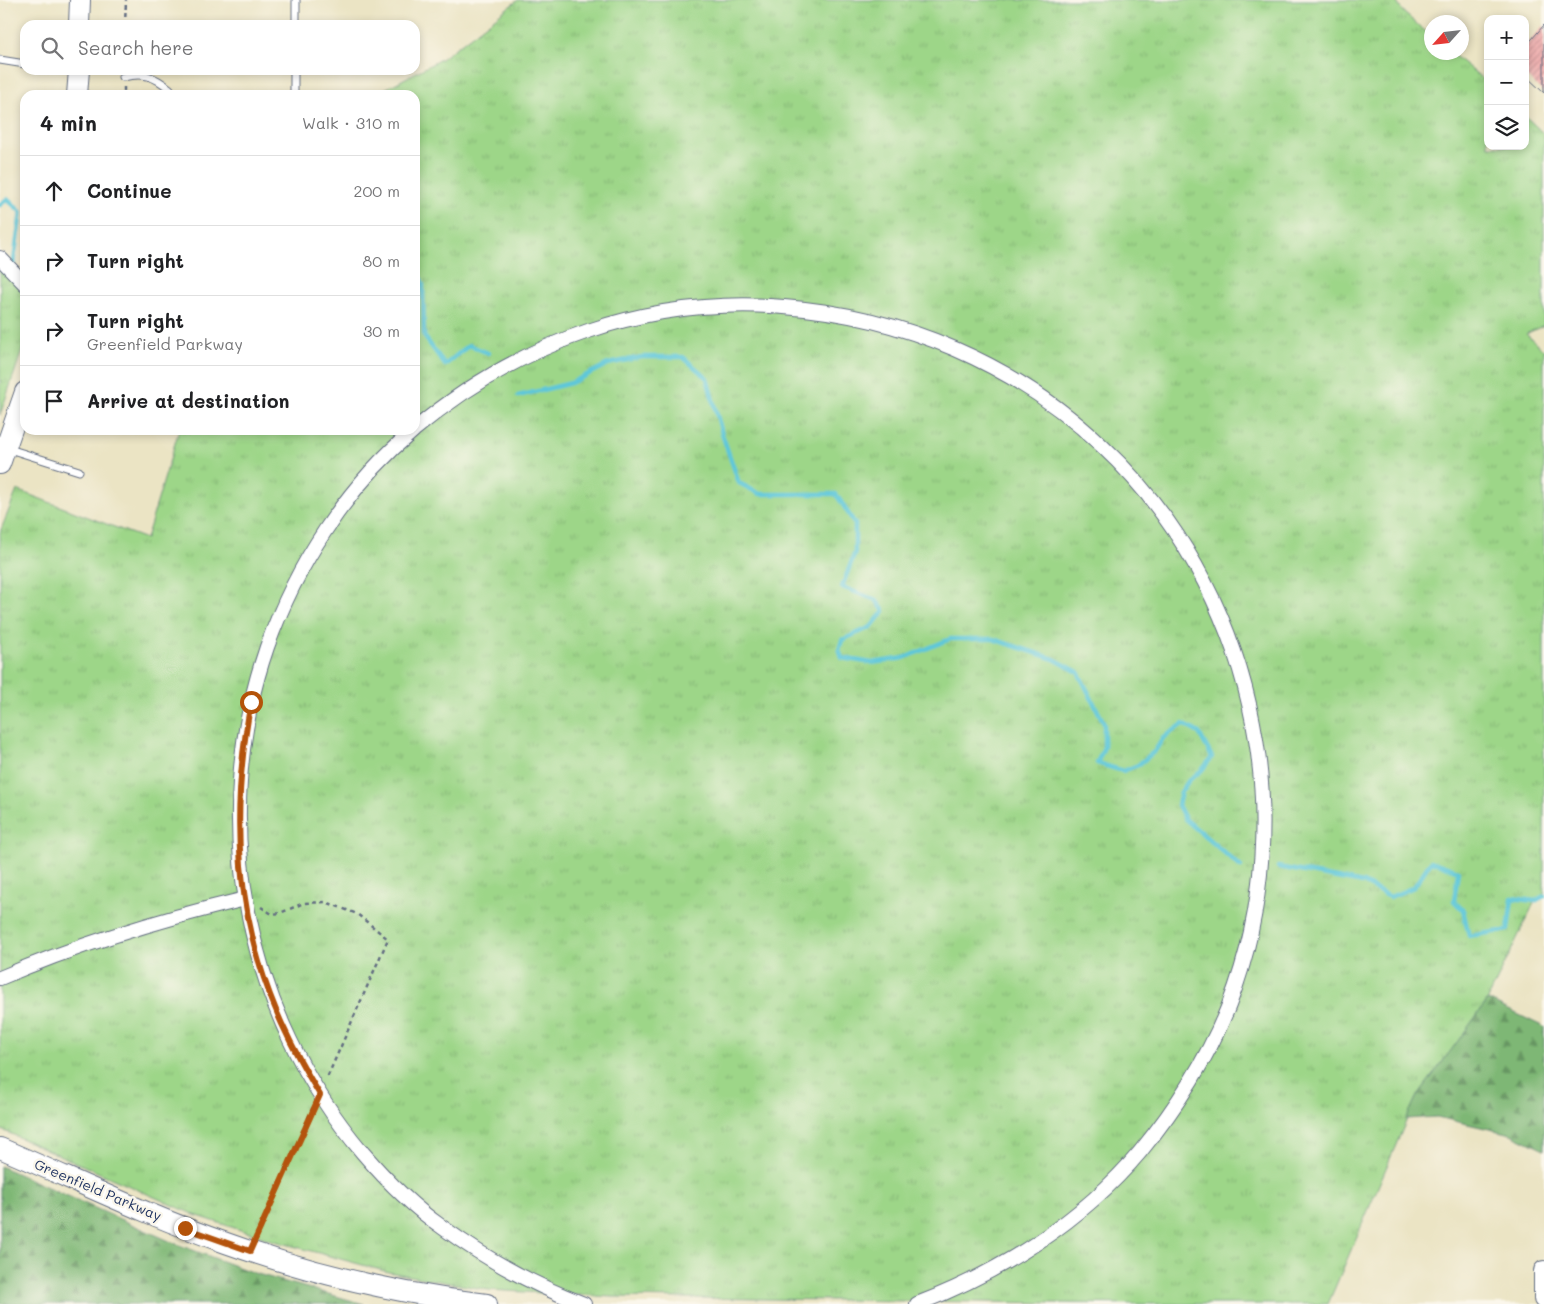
<!DOCTYPE html>
<meta charset="utf-8">
<style>
body{margin:0;font-family:Mali,sans-serif;background:#f6f6f6;color:#202124}
.controls{position:absolute;right:15px;top:15px;display:grid;overflow:hidden;border-radius:10px;box-shadow:0 2px 8px #0003}
.controls button{width:45px;height:45px;display:grid;place-items:center;padding:0;border:0;border-bottom:1px solid #e0e0e0;background:#fff;color:#202124;font:25px sans-serif}
.compass{position:absolute;left:1424px;top:15px;width:45px;height:45px;border-radius:50%;background:#fff;box-shadow:0 2px 8px #0003;rotate:243deg}
.stop{position:absolute;width:15px;height:15px;margin:-11px;border:4px solid #b45309;border-radius:50%;background:#fff}
.stop.end{background:#b45309;border-color:#fff;box-shadow:0 1px 5px #0008}
.list{margin:0;padding:0;list-style:none}
h2{display:flex;justify-content:space-between;align-items:center;height:65px;margin:0;padding:0 20px;font-size:21px}
h2 small{font-size:16px;font-weight:400;color:#757577}
.list li{display:grid;grid-template-columns:32px 1fr auto;gap:15px;align-items:center;box-sizing:border-box;height:70px;padding:0 20px;border-top:1px solid #e0e0e0}
.list b{display:block;font-size:19px;white-space:nowrap}
.list p{margin:0;font-size:16px;white-space:nowrap;color:#757577}
.list em{font-size:16px;font-style:normal;color:#757577}
.icon{flex:none;width:28px;height:28px;fill:none;stroke:currentColor;stroke-width:2;stroke-linecap:round;stroke-linejoin:round}
.map{position:relative;flex:none;width:1544px;height:1304px;overflow:hidden}
.search{position:absolute;background:#fff;box-shadow:0 2px 8px #0003;left:20px;top:20px;width:400px;height:55px;display:flex;align-items:center;gap:12px;box-sizing:border-box;padding:0 18px;border-radius:15px;color:#757577;font-size:19px}
.panel{position:absolute;background:#fff;box-shadow:0 2px 8px #0003;left:20px;top:90px;width:400px;height:345px;border-radius:15px}
.map>svg:first-child{display:block}
.grass{fill:url(#grass-tufts);stroke:#5c8273}
.forest{fill:url(#forest-firs);stroke:#4c7369}
.lines{fill:none;stroke-linecap:round;stroke-linejoin:round}
.stream{stroke:#5ec7d9;stroke-width:4.5}
.building{fill:url(#building-hatch)}
.lane-casing{stroke:#646e82;stroke-width:9}
.street-casing{stroke:#646e82;stroke-width:16}
.secondary-casing{stroke:#646e82;stroke-width:22}
.path{stroke:#646e82;stroke-width:2.5;stroke-dasharray:4 4;stroke-linecap:butt}
.lane{stroke:#fff;stroke-width:7}
.street{stroke:#fff;stroke-width:14}
.secondary{stroke:#fff;stroke-width:20}
.route{stroke:#b45309;stroke-width:6}
.labels{text-anchor:middle;stroke-width:5;stroke-linejoin:round;paint-order:stroke}
.street-label{font-size:14px;fill:#1b2f5e;stroke:#fbf7ec}
</style>
<div class="map">
<svg width="1544" height="1304" viewBox="0 0 1544 1304">
<defs>
<pattern id="grass-tufts" width="24" height="20" patternUnits="userSpaceOnUse" patternTransform="scale(1.25)"><rect width="24" height="20" fill="#9dd688"/><path d="M3 7l-1-3M5 7V3M7 7l1-3M15 17l-1-3M17 17v-4M19 17l1-3" fill="none" stroke="#87b878"/></pattern>
<pattern id="forest-firs" width="22" height="20" patternUnits="userSpaceOnUse" patternTransform="scale(1.25)"><rect width="22" height="20" fill="#7eb774"/><path d="M5 1l3.5 6h-7zM16 11l3.5 6h-7z" fill="#669562"/></pattern>
<pattern id="building-hatch" width="6" height="6" patternUnits="userSpaceOnUse" patternTransform="scale(1.25)"><rect width="6" height="6" fill="#f0b1b0"/><path d="M-1 1l2-2M0 6l6-6M5 7l2-2" fill="none" stroke="#c29092"/></pattern>
</defs>
<rect width="100%" height="100%" fill="#fbf7ec"/>
<filter id="ink" filterUnits="userSpaceOnUse"><feTurbulence type="fractalNoise" baseFrequency=".02" numOctaves="2"/><feDisplacementMap in="SourceGraphic" scale="10" xChannelSelector="R" yChannelSelector="G"/><feConvolveMatrix kernelMatrix="1 2 1 2 8 2 1 2 1" color-interpolation-filters="sRGB"/></filter>
<filter id="wash" filterUnits="userSpaceOnUse"><feTurbulence type="fractalNoise" baseFrequency=".0096" numOctaves="4" result="noise"/><feDisplacementMap in="SourceGraphic" scale="20" xChannelSelector="R" yChannelSelector="G"/><feGaussianBlur stdDeviation="1.12" result="paint"/><feColorMatrix in="noise" values="0 0 0 0 0 0 0 0 0 0 0 0 0 0 0 0 0 1.4 0 .05"/><feComposite in="paint" operator="in"/></filter>
<g filter="url(#wash)">
<rect width="100%" height="100%" fill="#ebe4c4"/>
<!-- grass -->
<path class="grass" d="M 518,0 L 1395,0 L 1404,13 L 1431,36 L 1432,52 L 1451,53 L 1488,83 L 1488,146 L 1525,146 L 1525,116 L 1544,134 L 1544,325 L 1526,334 L 1544,350 L 1544,896 L 1535,901 L 1486,1003 L 1416,1098 L 1328,1304 L 1137,1304 L 612,1297 L 489,1290 L 388,1272 L 271,1240 L 195,1215 L 0,1129 L 0,532 L 17,490 L 146,539 L 179,430 L 415,430 L 415,95 L 374,95 L 441,59 Z
M 0,268 L 25,289 L 25,342 L 0,415 Z"/>
<!-- forest -->
<path class="forest" d="M 1488,1000 L 1544,1027 L 1544,1150 L 1511,1134 L 1437,1117 L 1406,1119 L 1416,1098 Z
M 0,1166 L 174,1243 L 254,1273 L 364,1304 L 0,1304 Z"/>
<g class="lines">
<!-- stream -->
<path class="stream" d="M 0,205 L 7,199 L 21,212 L 13,267
M 415,267 L 423,284 L 424,336 L 445,365 L 469,345 L 488,353
M 518,396 L 571,383 L 608,364 L 642,357 L 683,357 L 707,378 L 722,434 L 739,483 L 760,494 L 836,494 L 855,524 L 855,552 L 842,587 L 876,600 L 884,611 L 871,627 L 842,640 L 839,650 L 842,658 L 872,663 L 904,658 L 950,639 L 993,639 L 1054,659 L 1078,672 L 1104,723 L 1104,747 L 1097,763 L 1123,771 L 1138,765 L 1155,751 L 1163,738 L 1183,724 L 1199,733 L 1212,757 L 1202,770 L 1189,780 L 1181,792 L 1178,805 L 1185,819 L 1241,867
M 1278,867 L 1363,883 L 1390,897 L 1414,887 L 1431,861 L 1458,871 L 1454,901 L 1463,910 L 1469,936 L 1508,930 L 1512,898 L 1535,901 L 1544,896"/>
</g>
<g id="blocks">
<!-- building -->
<path class="building" d="M 1544,25 L 1544,93 L 1525,75 L 1525,47 Z"/>
</g>
</g>
<g filter="url(#ink)">
<use href="#blocks" fill-opacity="0" stroke="#646e82" stroke-width="1"/>
<g class="lines">
<!-- lane casing -->
<g class="lane-casing">
<path id="lane" d="M 296,25 L 296,0
M 0,60 L 25,64
M 123,77 C 144,72 154,76 170,89 L 170,95
M 294,95 L 294,70
M 6,448 L 79,471"/>
</g>
<!-- street casing -->
<g class="street-casing">
<path id="street" d="M 0,258 L 25,284
M 415,429 C 519,342 648,296 784,307 C 903,316 1016,364 1102,446 C 1252,586 1303,813 1229,1005 C 1208,1058 1176,1108 1140,1152 C 1082,1221 1001,1272 917,1304
M 414,430 C 347,486 296,565 267,647 C 207,820 245,1014 363,1153 C 386,1180 413,1207 442,1227 C 486,1259 533,1285 584,1304
M 0,978 C 79,944 162,919 245,899"/>
</g>
<!-- secondary casing -->
<g class="secondary-casing">
<path id="secondary" d="M 79,25 L 80,0
M 77,95 L 79,70
M 0,464 L 25,392
M 0,1148 C 75,1180 149,1216 226,1243 C 310,1273 399,1294 487,1304
M 1544,1271 L 1544,1299"/>
</g>
<!-- path -->
<path class="path" d="M 125,25 L 126,0
M 124,87 L 124,95
M 261,907 L 272,914 L 280,913 L 304,903 L 326,902 L 357,914 L 388,939 L 327,1078
M 257,1236 L 313,1108"/>
<!-- lane -->
<use href="#lane" class="lane"/>
<!-- street -->
<use href="#street" class="street"/>
<!-- secondary -->
<use href="#secondary" class="secondary"/>
</g>
</g>
<g class="lines" filter="url(#ink)">
<!-- route -->
<path class="route" d="M 185,1228 L 250,1251 L 320,1095 C 306,1072 293,1048 282,1024 C 235,920 230,813 251,702"/>
</g>
<g class="labels">
<!-- street labels -->
<g class="street-label">
<text transform="translate(98 1190) rotate(23)" y="5">Greenfield Parkway</text>
</g>
</g>
</svg>
<div class="controls">
<button>+</button>
<button>−</button>
<button><svg class="icon" aria-label="layers" viewBox="0 0 24 24"><path d="M12 4l9 5-9 5-9-5zM3 14l9 5 9-5"/></svg></button>
</div>
<svg class="compass" viewBox="-18 -18 36 36"><path d="M0-13l5 13h-10z" fill="#e53935"/><path d="M0 13l5-13h-10z" fill="#757577"/></svg>
<div class="stop" style="left:251px;top:702px"></div>
<div class="stop end" style="left:185px;top:1228px"></div>
<div class="search"><svg class="icon" aria-label="search" viewBox="0 0 24 24"><circle cx="10" cy="10" r="6"/><path d="M15 15l6 6"/></svg>Search here</div>
<section class="panel">
<h2>4 min<small>Walk · 310 m</small></h2>
<ul class="list">
<li><svg class="icon" aria-label="ahead" viewBox="0 0 24 24"><path d="M12 20V5M6 11l6-6 6 6"/></svg><div><b>Continue</b></div><em>200 m</em></li>
<li><svg class="icon" aria-label="right" viewBox="0 0 24 24"><path d="M7 20v-9h11M14 6l5 5-5 5"/></svg><div><b>Turn right</b></div><em>80 m</em></li>
<li><svg class="icon" aria-label="right" viewBox="0 0 24 24"><path d="M7 20v-9h11M14 6l5 5-5 5"/></svg><div><b>Turn right</b><p>Greenfield Parkway</p></div><em>30 m</em></li>
<li><svg class="icon" aria-label="arrive" viewBox="0 0 24 24"><path d="M6 21V4h12l-3 4 3 4H6"/></svg><div><b>Arrive at destination</b></div></li>
</ul>
</section>
</div>
